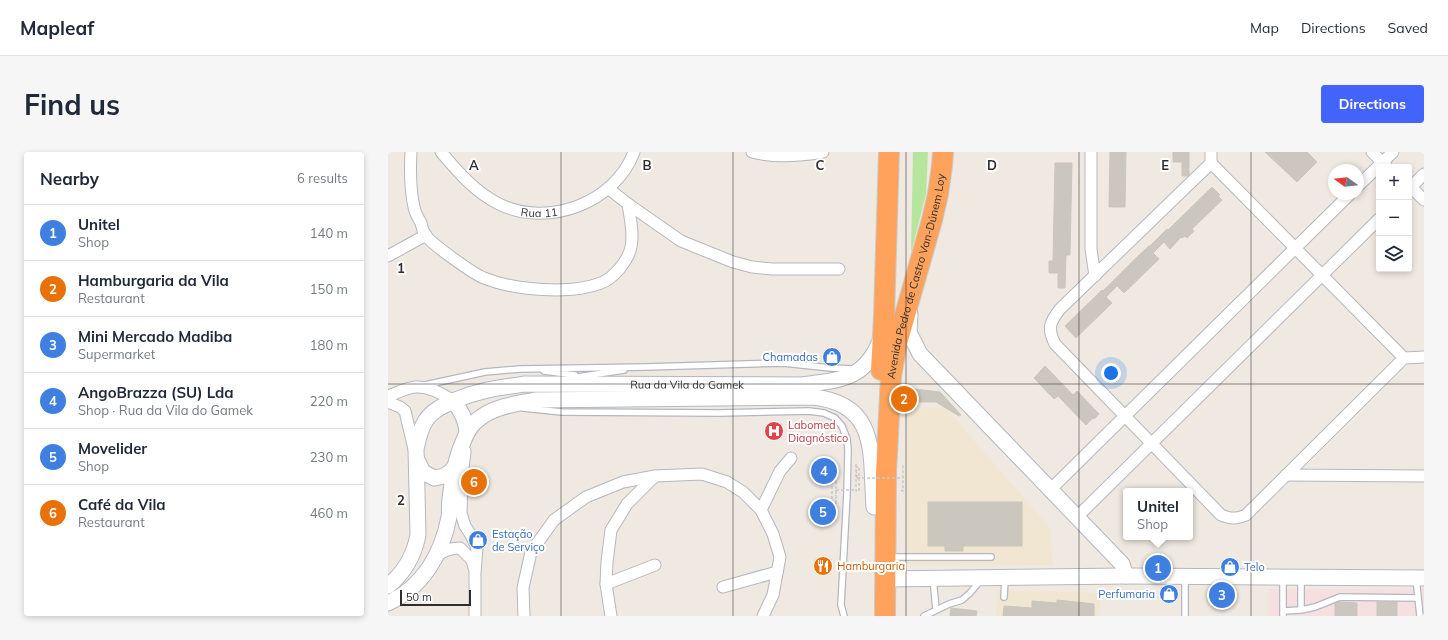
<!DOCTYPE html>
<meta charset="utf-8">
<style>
body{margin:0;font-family:Mulish,sans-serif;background:#f6f6f7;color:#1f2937}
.controls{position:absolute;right:12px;top:12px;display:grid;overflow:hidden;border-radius:4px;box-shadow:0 2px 6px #0003}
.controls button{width:36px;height:36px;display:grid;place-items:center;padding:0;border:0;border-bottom:1px solid #e0e1e3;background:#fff;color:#1f2937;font:20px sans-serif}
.compass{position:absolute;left:940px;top:12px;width:36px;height:36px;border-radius:50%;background:#fff;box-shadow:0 2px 6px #0003;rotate:285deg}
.scale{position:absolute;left:12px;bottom:10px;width:71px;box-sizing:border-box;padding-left:4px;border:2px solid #2e2e2e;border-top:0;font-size:11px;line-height:14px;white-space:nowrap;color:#2e2e2e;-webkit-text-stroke:3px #fff;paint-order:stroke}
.you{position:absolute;left:723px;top:221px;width:14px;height:14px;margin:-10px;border:3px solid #fff;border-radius:50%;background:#1a73e8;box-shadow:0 0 0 6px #1a73e833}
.badge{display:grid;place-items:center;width:26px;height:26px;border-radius:50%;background:#4264fb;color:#fff;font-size:13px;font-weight:700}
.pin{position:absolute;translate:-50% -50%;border:2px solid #fff;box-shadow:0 1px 4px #0006}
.popup{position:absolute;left:735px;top:336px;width:70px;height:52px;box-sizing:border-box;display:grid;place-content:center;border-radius:4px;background:#fff;filter:drop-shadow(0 1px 3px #0005);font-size:13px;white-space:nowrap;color:#747a83}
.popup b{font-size:15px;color:#1f2937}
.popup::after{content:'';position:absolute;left:50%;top:100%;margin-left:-8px;border:8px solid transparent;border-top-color:#fff}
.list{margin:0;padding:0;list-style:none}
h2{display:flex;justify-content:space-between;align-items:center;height:52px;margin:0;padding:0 16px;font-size:17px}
h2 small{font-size:13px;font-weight:400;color:#747a83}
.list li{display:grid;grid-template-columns:26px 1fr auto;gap:12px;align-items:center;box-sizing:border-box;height:56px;padding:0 16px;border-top:1px solid #e0e1e3}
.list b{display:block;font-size:15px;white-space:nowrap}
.list p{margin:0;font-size:13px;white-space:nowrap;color:#747a83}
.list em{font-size:13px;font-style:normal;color:#747a83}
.icon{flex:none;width:22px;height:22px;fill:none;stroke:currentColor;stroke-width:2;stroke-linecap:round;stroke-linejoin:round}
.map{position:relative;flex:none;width:1036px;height:464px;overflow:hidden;border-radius:4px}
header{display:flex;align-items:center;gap:24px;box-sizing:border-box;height:56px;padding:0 20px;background:#fff;border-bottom:1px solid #e0e1e3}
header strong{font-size:19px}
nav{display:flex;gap:22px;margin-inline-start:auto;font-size:14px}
.intro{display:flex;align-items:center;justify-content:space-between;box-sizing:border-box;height:96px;padding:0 24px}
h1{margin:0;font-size:28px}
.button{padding:10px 18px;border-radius:4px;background:#4264fb;color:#fff;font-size:14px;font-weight:700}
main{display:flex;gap:24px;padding:0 24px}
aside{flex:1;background:#fff;border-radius:4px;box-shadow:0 2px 6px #0003}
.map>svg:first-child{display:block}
.education{fill:#f0e6d1}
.medical{fill:#f5dfe0}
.green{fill:#b6e59e}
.building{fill:#cbc7bf;stroke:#cbc5ba}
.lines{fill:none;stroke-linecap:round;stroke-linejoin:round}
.lane-casing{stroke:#b4b7c1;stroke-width:8}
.street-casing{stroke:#b4b7c1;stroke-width:13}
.secondary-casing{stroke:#b4b7c1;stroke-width:17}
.highway-casing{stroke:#c9c9c9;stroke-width:22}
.path{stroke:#c9c9c9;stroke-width:1.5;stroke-dasharray:3 2;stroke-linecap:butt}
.lane{stroke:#fff;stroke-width:5.5}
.street{stroke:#fff;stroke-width:11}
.secondary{stroke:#fff;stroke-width:15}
.highway{stroke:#ffa35c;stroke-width:20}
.path-bridge{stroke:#c9c9c9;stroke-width:1.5;stroke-dasharray:3 2;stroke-linecap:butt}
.grid{fill:none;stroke:#2e2e2e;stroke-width:1;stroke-opacity:0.55}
.labels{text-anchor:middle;stroke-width:4;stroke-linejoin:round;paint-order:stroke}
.street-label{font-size:11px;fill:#2e2e2e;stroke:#fff}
.shop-label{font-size:11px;fill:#366cbe;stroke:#fff;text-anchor:end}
.health-label{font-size:11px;fill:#be3a42;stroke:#fff;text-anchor:start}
.food-label{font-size:11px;fill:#c56008;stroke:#fff;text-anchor:start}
.grid-label{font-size:13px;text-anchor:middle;font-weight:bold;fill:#2e2e2e;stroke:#fff;stroke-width:4;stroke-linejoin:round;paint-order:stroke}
</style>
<header>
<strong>Mapleaf</strong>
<nav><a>Map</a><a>Directions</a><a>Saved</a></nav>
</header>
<div class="intro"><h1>Find us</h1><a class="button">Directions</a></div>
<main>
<aside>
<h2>Nearby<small>6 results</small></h2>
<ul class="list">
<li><span class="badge" style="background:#3f7fe0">1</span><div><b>Unitel</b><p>Shop</p></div><em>140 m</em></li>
<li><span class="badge" style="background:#e8710a">2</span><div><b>Hamburgaria da Vila</b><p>Restaurant</p></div><em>150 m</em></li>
<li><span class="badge" style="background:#3f7fe0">3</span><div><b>Mini Mercado Madiba</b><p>Supermarket</p></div><em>180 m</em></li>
<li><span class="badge" style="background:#3f7fe0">4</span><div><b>AngoBrazza (SU) Lda</b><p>Shop · Rua da Vila do Gamek</p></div><em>220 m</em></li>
<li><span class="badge" style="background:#3f7fe0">5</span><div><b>Movelider</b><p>Shop</p></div><em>230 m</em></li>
<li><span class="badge" style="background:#e8710a">6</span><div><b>Café da Vila</b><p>Restaurant</p></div><em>460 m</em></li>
</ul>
</aside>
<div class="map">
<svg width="1036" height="464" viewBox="0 0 1036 464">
<rect width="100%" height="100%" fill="#efe9e1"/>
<!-- education -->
<path class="education" d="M 556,254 L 662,376 L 665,413 L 519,412 L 519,259 Z
M 610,438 L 713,441 L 711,464 L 608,464 Z"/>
<!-- medical -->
<path class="medical" d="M 881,437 L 1036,437 L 1036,464 L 881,464 Z"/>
<!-- green -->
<path class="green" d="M 525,0 L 540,0 L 538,42 L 523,101 Z"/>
<!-- building -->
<path class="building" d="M 722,0 L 738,0 L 737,55 L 721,55 Z
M 785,0 L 801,0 L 801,23 L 799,24 L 794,24 L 794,10 L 785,10 Z
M 877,0 L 919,0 L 929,10 L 909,30 Z
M 667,11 L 684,11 L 682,103 L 678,103 L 677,136 L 670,136 L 670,121 L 661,121 L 661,109 L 665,109 Z
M 824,35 L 832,43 L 830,44 L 834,48 L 804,77 L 806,79 L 799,86 L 797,84 L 794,86 L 793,85 L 782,97 L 776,90 L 765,101 L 771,107 L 736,141 L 729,134 L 718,145 L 724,151 L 688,186 L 677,174 L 714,138 L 715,139 L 748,106 L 761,94 L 762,94 L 779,77 L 780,78 Z
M 657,214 L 685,243 L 689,239 L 711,262 L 706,267 L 705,266 L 698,273 L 670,244 L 666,247 L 646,226 Z
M 526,237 L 552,240 L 573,263 L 571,264 L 548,250 L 516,250 Z
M 540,350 L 634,350 L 634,394 L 575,394 L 575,399 L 557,399 L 557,394 L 540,394 Z
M 669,448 L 706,452 L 706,464 L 615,464 L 616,454 L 644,456 L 644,449 L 669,451 Z
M 950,450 L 969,451 L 969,464 L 947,464 L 947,451 Z
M 989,450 L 1009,450 L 1009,464 L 989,464 Z
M 563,456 L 589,459 L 588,464 L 562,464 Z"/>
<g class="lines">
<!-- lane casing -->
<g class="lane-casing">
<path id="lane" d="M 156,219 L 187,223
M 183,226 L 236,218
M 37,233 L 97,220 L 132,217 L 258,215 L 395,211 L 443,216 L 464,217
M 135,256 L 174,260 L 331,261 L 421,259 L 436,261 L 447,266 L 454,274 L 459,287 L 460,298 L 459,341 L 453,453 L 456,464
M 501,405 L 603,405
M 545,426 L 548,458
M 913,426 L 913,458
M 1028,426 L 1032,464
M 616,445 L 617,426
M 895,459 L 895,425
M 536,464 L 561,452 L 574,448 L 582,441 L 592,429
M 797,464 L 797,424
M 895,464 L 895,459 L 913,458 L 927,455 L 952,445 L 1030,446"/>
</g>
<!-- street casing -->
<g class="street-casing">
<g id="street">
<path d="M 23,0 C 22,18 22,37 26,55 C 27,60 30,66 33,71 C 34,75 35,79 37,83 C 45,93 84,121 96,126 C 126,138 182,143 213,131 C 226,126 240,109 243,95 C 246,81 242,66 240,52"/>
<path id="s1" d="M 53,0 C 70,20 87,40 111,52 C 160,76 227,51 246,0"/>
<path d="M 364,0 C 387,6 412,4 435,0"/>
<path d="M 703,0 L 703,97 L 707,124"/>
<path d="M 823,0 L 823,11 L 672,157 C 662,170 659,176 667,192 L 833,363 C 843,367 848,367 858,363 L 1016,206 L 1036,205"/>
<path d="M 984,0 L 999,15"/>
<path d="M 823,11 L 1016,206"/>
<path d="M 1021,33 L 1036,48"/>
<path d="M 970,34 L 1005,0"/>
<path d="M 221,37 L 240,52 L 293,89 L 345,110 L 364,115 L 384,117 L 451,117"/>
<path d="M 1021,37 L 1036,22"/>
<path d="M 0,104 L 38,83"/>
<path d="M 0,244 C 9,241 18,236 27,235 C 41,234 55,242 65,249"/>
<path d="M 0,250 L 12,255 L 17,259 L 26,297"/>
<path d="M 77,299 L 74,325 L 73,361 L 77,374 L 83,383 L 89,396 L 87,421 L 87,464"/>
<path d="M 898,323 L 1036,324"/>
<path d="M 663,337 L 962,42"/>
<path d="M 373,358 L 392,319 L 403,306"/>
<path d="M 689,365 L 991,67"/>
<path d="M 50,403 C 57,398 63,396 72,396 L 84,408 L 86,416"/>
<path d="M 218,432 L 267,413"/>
<path d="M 335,435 L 389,420"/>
<path d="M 136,464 L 135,436 L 143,400 L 166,368 L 198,345 L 235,330 L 267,324 L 314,322 L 339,330 L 355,340 L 373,358 L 385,382 L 392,405 L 385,443 L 375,464"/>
<path d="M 223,464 L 218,432 L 219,410 L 223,378 L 239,352 L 267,324"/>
</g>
</g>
<!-- secondary casing -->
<g class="secondary-casing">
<g id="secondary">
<path d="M 522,162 L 521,180 L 532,202 L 734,412 L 738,424"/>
<path d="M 65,249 C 74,259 78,268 79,280"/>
<path d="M 29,308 L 35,320 L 46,326 C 56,325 62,322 67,314"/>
<path d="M 497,427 L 738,424 L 1036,426"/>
<path id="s2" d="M 0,434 C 17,420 26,404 30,383 L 28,297 C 30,287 32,277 38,268 C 45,258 55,254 65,249 C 91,238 109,236 137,232 L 413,233 C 450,228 476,229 492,189"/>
<path d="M 0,451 C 35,435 54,402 61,365 C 62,359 61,353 62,347 C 64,328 67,308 75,290 C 79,280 83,272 92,266 C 107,254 129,252 147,248 L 425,245 C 492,252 482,304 486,355"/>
</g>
</g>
<!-- highway casing -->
<g class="highway-casing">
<g id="highway">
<path d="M 493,218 L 496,164 L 501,0"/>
<path id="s3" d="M 497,464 L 498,321 L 503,224 L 509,191 L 544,68 L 550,42 L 554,14 L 555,0"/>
</g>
</g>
<!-- path -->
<path class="path" d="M 468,312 L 468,339 L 471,339 L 471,315 L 468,315 L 469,326
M 448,338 L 448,353 L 444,353 L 444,327 L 448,328 L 448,354
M 513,338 L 515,339 L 515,314 L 513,315"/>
<!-- lane -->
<use href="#lane" class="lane"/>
<!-- street -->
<use href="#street" class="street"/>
<!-- secondary -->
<use href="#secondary" class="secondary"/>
<!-- highway -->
<use href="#highway" class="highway"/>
<!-- path-bridge -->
<path class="path-bridge" d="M 469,326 L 512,326
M 448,338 L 468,338"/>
</g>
<!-- grid -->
<path class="grid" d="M 173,0 L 173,464M 345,0 L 345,464M 518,0 L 518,464M 691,0 L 691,464M 863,0 L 863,464M 0,232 L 1036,232"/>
<!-- icons -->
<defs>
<g id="shop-disc" transform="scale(1)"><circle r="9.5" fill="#3f7fe0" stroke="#fff"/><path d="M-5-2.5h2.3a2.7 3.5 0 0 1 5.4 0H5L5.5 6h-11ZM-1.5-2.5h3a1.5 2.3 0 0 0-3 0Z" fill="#fff"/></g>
<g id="hospital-disc" transform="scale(1)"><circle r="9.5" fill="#e0444e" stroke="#fff"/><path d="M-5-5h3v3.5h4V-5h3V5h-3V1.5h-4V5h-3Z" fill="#fff"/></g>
<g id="restaurant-disc" transform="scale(1)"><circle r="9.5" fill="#e8710a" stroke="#fff"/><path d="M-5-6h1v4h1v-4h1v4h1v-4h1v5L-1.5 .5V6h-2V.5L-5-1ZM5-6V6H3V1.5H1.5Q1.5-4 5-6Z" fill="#fff"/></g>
</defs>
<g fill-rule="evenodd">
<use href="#shop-disc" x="444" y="205"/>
<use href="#hospital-disc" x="386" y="279"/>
<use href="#shop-disc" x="90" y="388"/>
<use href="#restaurant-disc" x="435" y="414"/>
<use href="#shop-disc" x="842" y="415"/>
<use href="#shop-disc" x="781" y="442"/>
</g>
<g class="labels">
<!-- street labels -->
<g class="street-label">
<text dy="4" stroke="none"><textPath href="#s1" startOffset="120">Rua 11</textPath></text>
<text dy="4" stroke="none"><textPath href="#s3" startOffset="343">Avenida Pedro de Castro Van-Dúnem Loy</textPath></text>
<text dy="4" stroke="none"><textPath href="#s2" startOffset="447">Rua da Vila do Gamek</textPath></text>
</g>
<!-- shop labels -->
<g class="shop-label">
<text x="430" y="209">Chamadas</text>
<text x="104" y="386" text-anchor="start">Estação<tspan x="104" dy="13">de Serviço</tspan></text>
<text x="856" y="419" text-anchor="start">Telo</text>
<text x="767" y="446">Perfumaria</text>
</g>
<!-- health labels -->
<g class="health-label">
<text x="400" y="277">Labomed<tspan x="400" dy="13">Diagnóstico</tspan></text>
</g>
<!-- food labels -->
<g class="food-label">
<text x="449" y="418">Hamburgaria</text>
</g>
</g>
<g class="grid-label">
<text x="86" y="18">A</text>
<text x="259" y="18">B</text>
<text x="432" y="18">C</text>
<text x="604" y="18">D</text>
<text x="777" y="18">E</text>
<text x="13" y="121">1</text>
<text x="13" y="353">2</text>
</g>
</svg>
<div class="controls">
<button>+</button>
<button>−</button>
<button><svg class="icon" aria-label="layers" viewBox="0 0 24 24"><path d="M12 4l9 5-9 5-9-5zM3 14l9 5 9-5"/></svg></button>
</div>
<svg class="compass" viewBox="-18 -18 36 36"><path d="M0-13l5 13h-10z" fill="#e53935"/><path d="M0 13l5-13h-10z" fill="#747a83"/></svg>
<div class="scale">50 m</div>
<div class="you"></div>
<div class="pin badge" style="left:770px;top:416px;background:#3f7fe0">1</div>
<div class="popup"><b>Unitel</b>Shop</div>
<div class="pin badge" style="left:516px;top:247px;background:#e8710a">2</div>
<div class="pin badge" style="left:834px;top:443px;background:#3f7fe0">3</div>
<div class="pin badge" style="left:436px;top:319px;background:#3f7fe0">4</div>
<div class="pin badge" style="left:435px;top:360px;background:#3f7fe0">5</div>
<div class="pin badge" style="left:86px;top:330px;background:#e8710a">6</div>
</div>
</main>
